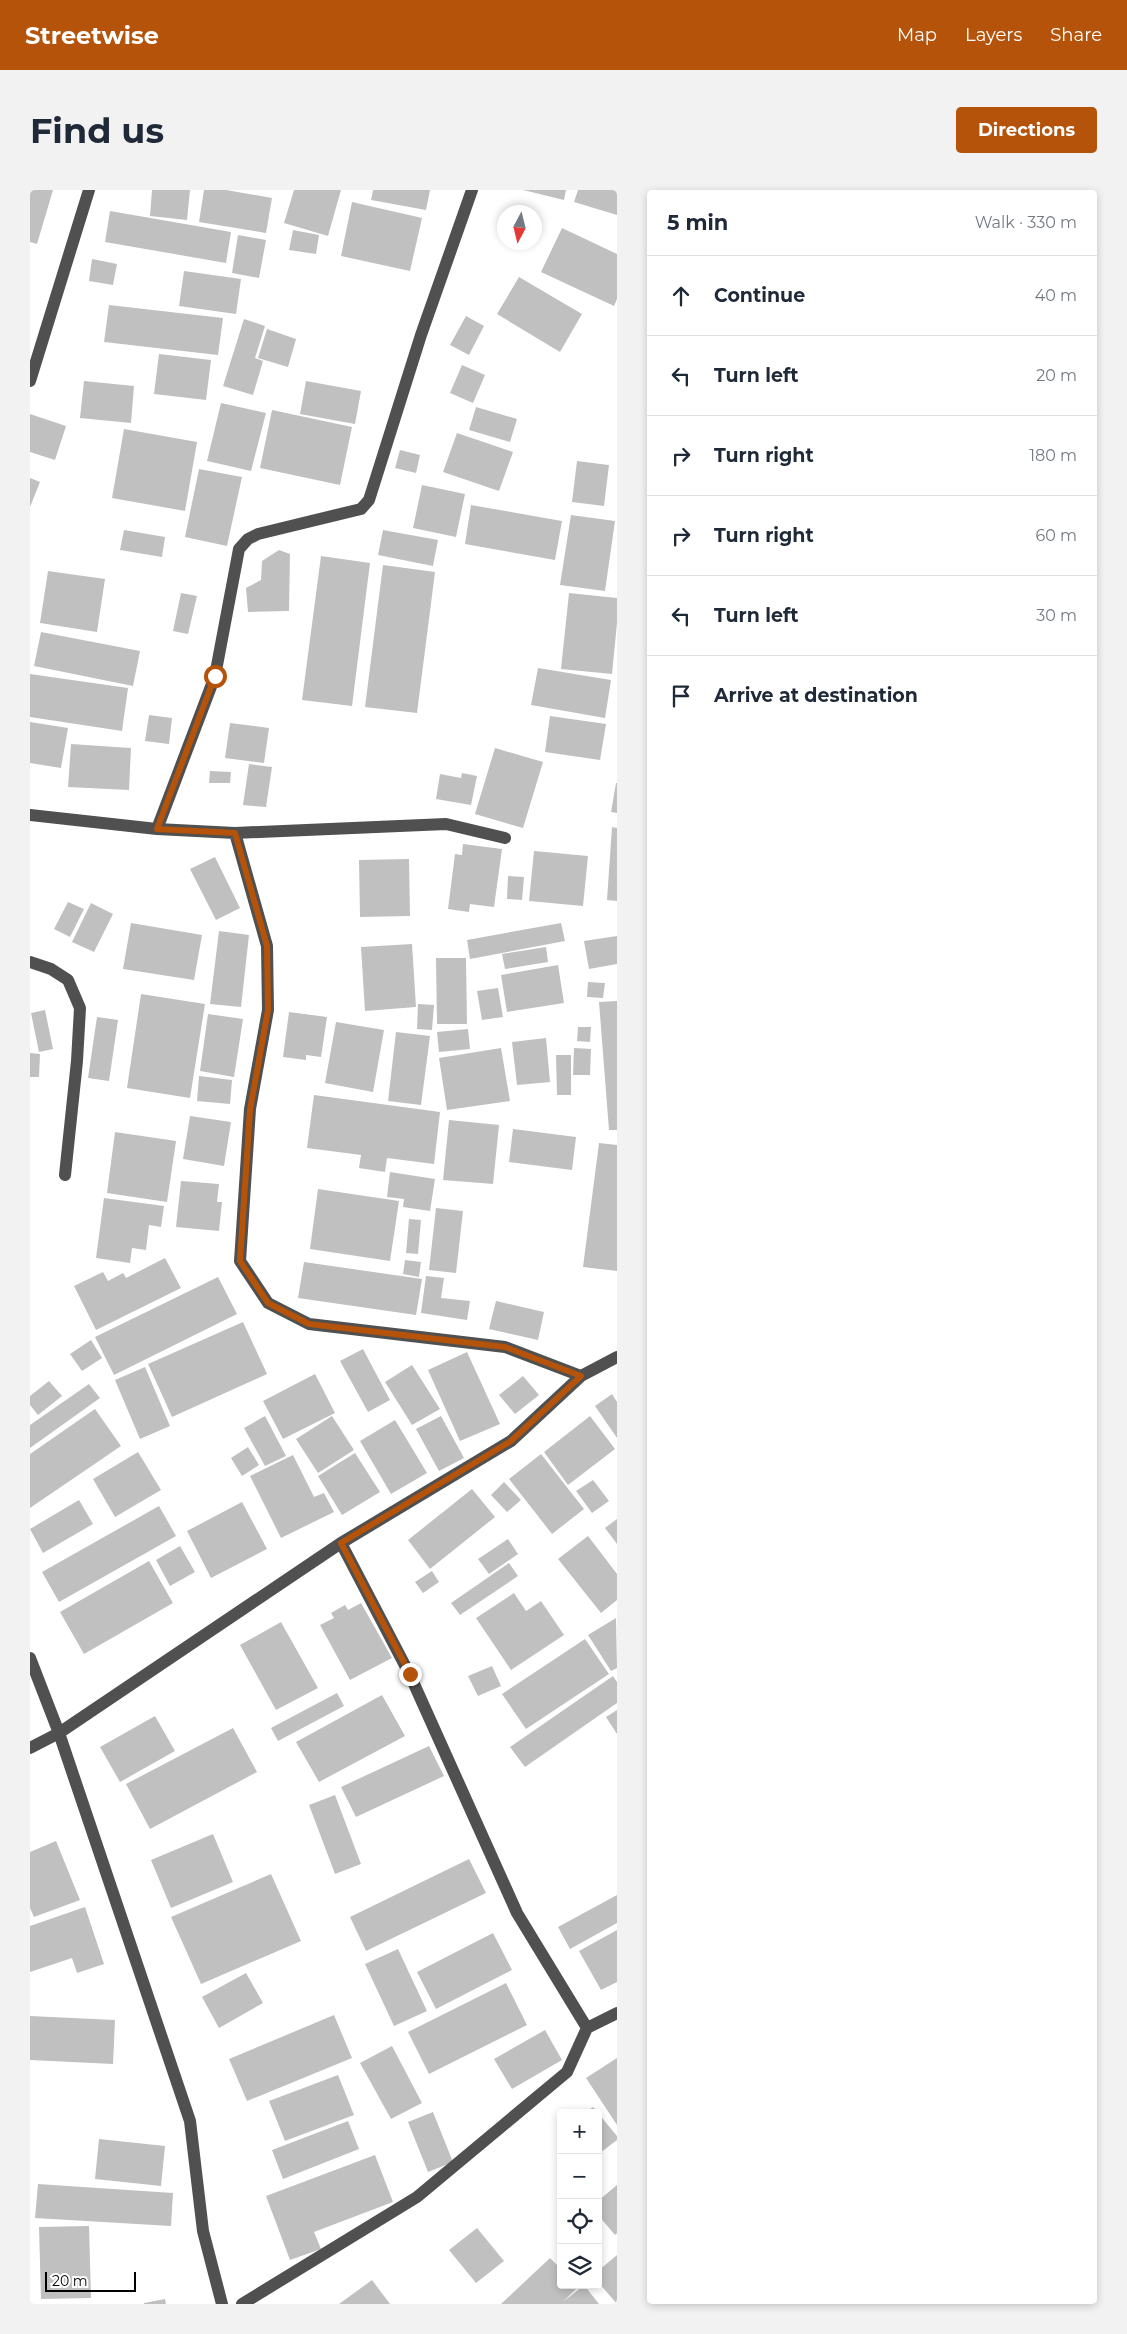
<!DOCTYPE html>
<meta charset="utf-8">
<style>
body{margin:0;font-family:Montserrat,sans-serif;background:#f2f2f3;color:#1f2937}
.controls{position:absolute;right:15px;bottom:15px;display:grid;overflow:hidden;border-radius:5px;box-shadow:0 2px 8px #0003}
.controls button{width:45px;height:45px;display:grid;place-items:center;padding:0;border:0;border-bottom:1px solid #e0e1e3;background:#fff;color:#1f2937;font:25px sans-serif}
.compass{position:absolute;left:467px;top:15px;width:45px;height:45px;border-radius:50%;background:#fff;box-shadow:0 2px 8px #0003;rotate:187deg}
.scale{position:absolute;left:15px;bottom:12px;width:91px;box-sizing:border-box;padding-left:5px;border:2px solid #000;border-top:0;font-size:14px;line-height:18px;white-space:nowrap;color:#000;-webkit-text-stroke:4px #fff;paint-order:stroke}
.stop{position:absolute;width:15px;height:15px;margin:-11px;border:4px solid #b45309;border-radius:50%;background:#fff}
.stop.end{background:#b45309;border-color:#fff;box-shadow:0 1px 5px #0008}
.list{margin:0;padding:0;list-style:none}
h2{display:flex;justify-content:space-between;align-items:center;height:65px;margin:0;padding:0 20px;font-size:21px}
h2 small{font-size:16px;font-weight:400;color:#747a83}
.list li{display:grid;grid-template-columns:32px 1fr auto;gap:15px;align-items:center;box-sizing:border-box;height:80px;padding:0 20px;border-top:1px solid #e0e1e3}
.list b{display:block;font-size:19px;white-space:nowrap}
.list em{font-size:16px;font-style:normal;color:#747a83}
.icon{flex:none;width:28px;height:28px;fill:none;stroke:currentColor;stroke-width:2;stroke-linecap:round;stroke-linejoin:round}
.map{position:relative;flex:none;width:587px;height:2114px;overflow:hidden;border-radius:5px}
header{display:flex;align-items:center;gap:30px;box-sizing:border-box;height:70px;padding:0 25px;background:#b45309;color:#fff}
header strong{font-size:24px}
nav{display:flex;gap:28px;margin-inline-start:auto;font-size:18px}
.intro{display:flex;align-items:center;justify-content:space-between;box-sizing:border-box;height:120px;padding:0 30px}
h1{margin:0;font-size:35px}
.button{padding:12px 22px;border-radius:5px;background:#b45309;color:#fff;font-size:18px;font-weight:700}
main{display:flex;gap:30px;padding:0 30px}
aside{flex:1;background:#fff;border-radius:5px;box-shadow:0 2px 8px #0003}
.map>svg:first-child{display:block}
.building{fill:#c0c0c0}
.lines{fill:none;stroke-linecap:round;stroke-linejoin:round}
.minor{stroke:#505050;stroke-width:12}
.route{stroke:#b45309;stroke-width:6}
</style>
<header>
<strong>Streetwise</strong>
<nav><a>Map</a><a>Layers</a><a>Share</a></nav>
</header>
<div class="intro"><h1>Find us</h1><a class="button">Directions</a></div>
<main>
<div class="map">
<svg width="587" height="2114" viewBox="0 0 587 2114">
<rect width="100%" height="100%" fill="#fff"/>
<!-- building -->
<path class="building" d="M 0,0 L 23,0 L 7,54 L 0,52 Z
M 122,0 L 160,0 L 157,30 L 120,26 Z
M 174,0 L 196,0 L 242,8 L 236,43 L 169,32 Z
M 264,0 L 311,0 L 298,46 L 254,33 Z
M 343,0 L 400,0 L 396,20 L 341,10 Z
M 493,0 L 536,0 L 534,10 Z
M 548,0 L 587,0 L 587,25 L 544,12 Z
M 322,12 L 392,28 L 380,81 L 311,66 Z
M 80,21 L 201,42 L 196,73 L 75,52 Z
M 532,38 L 587,64 L 587,109 L 584,116 L 511,82 Z
M 263,40 L 289,45 L 286,64 L 259,60 Z
M 208,45 L 236,50 L 229,88 L 202,83 Z
M 62,69 L 87,74 L 83,95 L 59,91 Z
M 154,81 L 211,89 L 206,124 L 149,116 Z
M 489,87 L 552,124 L 530,162 L 467,124 Z
M 79,115 L 193,128 L 188,165 L 74,152 Z
M 436,126 L 454,136 L 439,165 L 420,155 Z
M 214,129 L 235,136 L 225,168 L 233,171 L 223,205 L 193,196 Z
M 237,139 L 266,149 L 258,177 L 228,168 Z
M 129,164 L 181,170 L 176,210 L 124,204 Z
M 432,175 L 455,185 L 443,213 L 420,203 Z
M 54,191 L 104,196 L 101,233 L 50,228 Z
M 276,191 L 331,201 L 325,234 L 270,224 Z
M 191,213 L 236,223 L 221,281 L 177,271 Z
M 446,217 L 487,229 L 480,252 L 439,240 Z
M 242,220 L 322,237 L 310,295 L 230,278 Z
M 0,224 L 36,236 L 25,270 L 0,262 Z
M 94,239 L 167,252 L 155,321 L 82,308 Z
M 427,243 L 483,262 L 469,301 L 413,282 Z
M 370,260 L 390,265 L 386,283 L 365,278 Z
M 547,271 L 579,275 L 574,316 L 542,312 Z
M 169,279 L 212,287 L 197,356 L 155,347 Z
M 0,288 L 10,292 L 0,317 Z
M 392,295 L 435,304 L 426,347 L 383,338 Z
M 441,315 L 532,331 L 525,370 L 435,354 Z
M 541,325 L 585,331 L 575,401 L 530,395 Z
M 94,340 L 135,347 L 132,367 L 90,360 Z
M 353,340 L 408,350 L 403,376 L 348,365 Z
M 249,360 L 260,364 L 259,421 L 218,422 L 216,398 L 231,390 L 232,371 Z
M 291,366 L 340,373 L 322,516 L 272,510 Z
M 353,375 L 405,382 L 387,523 L 335,517 Z
M 18,381 L 75,389 L 67,442 L 10,433 Z
M 151,403 L 167,406 L 158,444 L 143,441 Z
M 539,403 L 587,408 L 587,433 L 582,484 L 531,479 Z
M 11,442 L 110,461 L 103,496 L 4,476 Z
M 508,478 L 581,490 L 575,528 L 501,515 Z
M 0,484 L 98,498 L 92,541 L 0,527 Z
M 119,525 L 142,528 L 139,554 L 115,551 Z
M 520,526 L 576,534 L 570,570 L 515,562 Z
M 0,532 L 38,538 L 31,578 L 0,573 Z
M 200,533 L 239,538 L 234,573 L 195,568 Z
M 41,554 L 101,558 L 99,600 L 38,597 Z
M 465,558 L 513,572 L 493,638 L 445,624 Z
M 219,574 L 242,577 L 236,617 L 213,615 Z
M 180,581 L 201,582 L 200,593 L 179,593 Z
M 432,583 L 447,586 L 441,615 L 406,609 L 410,584 L 431,588 Z
M 586,593 L 587,593 L 587,623 L 581,622 Z
M 582,637 L 587,638 L 587,711 L 577,710 Z
M 433,654 L 472,659 L 464,717 L 440,714 L 439,722 L 418,719 L 425,664 L 432,665 Z
M 504,661 L 558,666 L 553,716 L 499,711 Z
M 185,667 L 210,718 L 186,730 L 160,679 Z
M 379,669 L 380,726 L 330,727 L 329,670 Z
M 478,686 L 494,687 L 492,710 L 477,709 Z
M 38,712 L 54,719 L 40,747 L 24,739 Z
M 61,713 L 83,724 L 64,762 L 42,752 Z
M 101,733 L 172,745 L 164,790 L 93,779 Z
M 531,733 L 535,751 L 440,769 L 437,750 Z
M 189,741 L 219,745 L 211,817 L 180,814 Z
M 587,746 L 587,774 L 559,779 L 554,751 Z
M 382,754 L 386,817 L 335,821 L 331,757 Z
M 516,757 L 518,772 L 475,779 L 472,764 Z
M 406,768 L 436,768 L 437,834 L 407,834 Z
M 528,775 L 534,813 L 477,822 L 471,785 Z
M 558,792 L 575,793 L 573,808 L 557,807 Z
M 468,798 L 473,827 L 452,830 L 447,801 Z
M 111,804 L 175,814 L 160,908 L 97,898 Z
M 587,811 L 587,940 L 579,940 L 569,812 Z
M 388,814 L 404,815 L 402,840 L 387,839 Z
M 15,820 L 23,859 L 9,862 L 1,823 Z
M 259,822 L 297,827 L 291,867 L 276,865 L 276,870 L 253,867 Z
M 178,824 L 213,829 L 204,887 L 170,881 Z
M 67,827 L 88,830 L 79,891 L 58,888 Z
M 306,832 L 354,840 L 343,902 L 295,893 Z
M 548,837 L 561,837 L 560,852 L 547,851 Z
M 438,839 L 440,859 L 409,862 L 407,842 Z
M 366,842 L 400,846 L 391,915 L 358,911 Z
M 516,848 L 520,892 L 487,895 L 482,852 Z
M 471,858 L 480,911 L 417,920 L 409,868 Z
M 544,858 L 561,859 L 560,885 L 543,885 Z
M 0,863 L 10,864 L 9,887 L 0,887 Z
M 526,865 L 541,865 L 541,905 L 527,905 Z
M 169,886 L 202,890 L 200,914 L 167,911 Z
M 284,905 L 410,922 L 404,974 L 357,968 L 355,982 L 329,978 L 331,965 L 277,958 Z
M 160,926 L 201,932 L 194,976 L 153,969 Z
M 419,930 L 469,935 L 463,994 L 413,990 Z
M 483,939 L 546,947 L 542,980 L 479,972 Z
M 85,942 L 146,951 L 137,1012 L 77,1003 Z
M 569,953 L 587,955 L 587,1081 L 553,1077 Z
M 360,982 L 405,989 L 400,1021 L 373,1017 L 374,1009 L 357,1007 Z
M 151,991 L 189,994 L 187,1012 L 192,1012 L 189,1041 L 146,1037 Z
M 288,999 L 369,1011 L 360,1071 L 280,1059 Z
M 74,1008 L 134,1016 L 131,1037 L 119,1035 L 116,1060 L 102,1058 L 100,1073 L 66,1068 Z
M 406,1018 L 433,1021 L 426,1083 L 399,1080 Z
M 379,1029 L 391,1030 L 388,1064 L 376,1063 Z
M 135,1068 L 151,1098 L 66,1140 L 44,1096 L 73,1082 L 78,1091 L 93,1083 L 96,1088 Z
M 375,1070 L 391,1072 L 389,1087 L 373,1084 Z
M 274,1072 L 392,1089 L 386,1125 L 268,1108 Z
M 396,1086 L 414,1088 L 411,1108 L 440,1111 L 437,1130 L 391,1123 Z
M 188,1087 L 207,1124 L 84,1185 L 65,1147 Z
M 466,1111 L 514,1122 L 508,1150 L 459,1139 Z
M 213,1132 L 237,1184 L 142,1227 L 118,1174 Z
M 61,1150 L 72,1168 L 52,1181 L 40,1164 Z
M 333,1159 L 360,1210 L 338,1222 L 310,1171 Z
M 437,1162 L 470,1234 L 430,1251 L 398,1180 Z
M 382,1175 L 410,1219 L 382,1235 L 355,1192 Z
M 115,1177 L 140,1236 L 110,1249 L 85,1190 Z
M 285,1184 L 305,1223 L 253,1249 L 233,1211 Z
M 493,1186 L 509,1205 L 485,1224 L 469,1205 Z
M 19,1191 L 32,1206 L 8,1225 L 0,1215 L 0,1206 Z
M 59,1194 L 70,1208 L 0,1258 L 0,1235 Z
M 582,1204 L 587,1212 L 587,1248 L 565,1216 Z
M 65,1219 L 91,1256 L 0,1318 L 0,1264 Z
M 235,1226 L 256,1266 L 235,1276 L 214,1238 Z
M 302,1226 L 324,1260 L 288,1283 L 266,1249 Z
M 411,1226 L 434,1268 L 409,1281 L 386,1239 Z
M 560,1226 L 585,1259 L 538,1295 L 514,1262 Z
M 365,1230 L 397,1283 L 361,1304 L 330,1251 Z
M 218,1257 L 229,1275 L 212,1286 L 201,1268 Z
M 108,1262 L 131,1300 L 85,1327 L 63,1289 Z
M 325,1263 L 350,1302 L 312,1325 L 288,1286 Z
M 511,1264 L 554,1319 L 522,1344 L 479,1289 Z
M 263,1265 L 284,1307 L 294,1303 L 304,1322 L 251,1348 L 220,1286 Z
M 563,1290 L 579,1311 L 562,1323 L 546,1301 Z
M 474,1292 L 491,1310 L 477,1322 L 461,1305 Z
M 442,1299 L 465,1327 L 400,1379 L 378,1350 Z
M 49,1310 L 63,1334 L 13,1363 L 0,1339 Z
M 212,1312 L 237,1359 L 181,1388 L 157,1341 Z
M 129,1316 L 146,1346 L 29,1412 L 12,1382 Z
M 587,1329 L 587,1354 L 575,1338 Z
M 558,1346 L 587,1384 L 587,1410 L 571,1423 L 528,1369 Z
M 478,1349 L 488,1364 L 459,1384 L 448,1369 Z
M 150,1356 L 165,1382 L 140,1396 L 126,1370 Z
M 119,1371 L 143,1413 L 54,1464 L 30,1422 Z
M 479,1373 L 488,1386 L 430,1425 L 421,1413 Z
M 402,1381 L 409,1392 L 393,1403 L 385,1392 Z
M 484,1403 L 496,1421 L 511,1411 L 534,1445 L 481,1480 L 446,1428 Z
M 331,1413 L 362,1468 L 320,1490 L 290,1435 L 304,1428 L 301,1423 L 315,1415 L 318,1420 Z
M 586,1428 L 587,1478 L 581,1481 L 558,1445 Z
M 251,1432 L 288,1498 L 246,1520 L 210,1455 Z
M 555,1449 L 579,1484 L 496,1539 L 472,1504 Z
M 462,1476 L 471,1496 L 448,1506 L 438,1486 Z
M 583,1486 L 587,1492 L 587,1513 L 495,1577 L 480,1557 Z
M 307,1503 L 314,1516 L 248,1551 L 241,1538 Z
M 352,1505 L 375,1546 L 289,1592 L 266,1552 Z
M 587,1520 L 587,1544 L 576,1527 Z
M 125,1526 L 145,1561 L 90,1592 L 70,1557 Z
M 203,1538 L 227,1582 L 120,1639 L 96,1594 Z
M 399,1556 L 414,1586 L 326,1627 L 311,1597 Z
M 305,1605 L 331,1674 L 305,1684 L 279,1615 Z
M 183,1644 L 203,1692 L 141,1718 L 121,1670 Z
M 26,1651 L 50,1710 L 4,1727 L 0,1718 L 0,1662 Z
M 439,1669 L 456,1703 L 336,1761 L 320,1727 Z
M 241,1684 L 271,1751 L 171,1794 L 141,1727 Z
M 587,1705 L 587,1733 L 540,1759 L 528,1737 Z
M 55,1717 L 74,1774 L 47,1783 L 42,1768 L 0,1782 L 0,1736 Z
M 587,1740 L 587,1792 L 571,1800 L 549,1761 Z
M 463,1743 L 482,1780 L 406,1819 L 387,1782 Z
M 368,1759 L 397,1821 L 364,1836 L 335,1774 Z
M 216,1783 L 233,1813 L 189,1838 L 172,1807 Z
M 476,1793 L 497,1835 L 399,1884 L 378,1842 Z
M 304,1825 L 322,1868 L 217,1911 L 199,1869 Z
M 0,1826 L 85,1830 L 83,1874 L 0,1870 Z
M 515,1840 L 532,1870 L 482,1899 L 464,1869 Z
M 362,1856 L 392,1913 L 361,1929 L 330,1873 Z
M 587,1868 L 587,1935 L 556,1888 Z
M 308,1885 L 324,1925 L 255,1951 L 239,1911 Z
M 563,1917 L 568,1923 L 555,1923 Z
M 403,1922 L 423,1972 L 398,1982 L 378,1932 Z
M 568,1923 L 587,1946 L 587,1950 L 570,1963 Z
M 318,1931 L 329,1959 L 253,1989 L 242,1960 Z
M 69,1949 L 135,1956 L 131,1996 L 65,1989 Z
M 345,1965 L 363,2012 L 284,2042 L 291,2059 L 260,2070 L 236,2006 Z
M 8,1994 L 143,2003 L 141,2036 L 5,2028 Z
M 587,1995 L 587,2043 L 585,2045 L 568,2025 L 568,2011 Z
M 59,2036 L 61,2108 L 11,2109 L 9,2037 Z
M 447,2038 L 474,2071 L 446,2093 L 419,2060 Z
M 587,2065 L 587,2114 L 568,2092 L 568,2081 Z
M 520,2068 L 531,2079 L 531,2095 L 546,2095 L 548,2097 L 533,2112 L 554,2095 L 569,2114 L 471,2114 Z
M 342,2090 L 360,2114 L 309,2114 Z
M 135,2109 L 136,2114 L 114,2114 L 114,2113 Z"/>
<g class="lines">
<!-- minor -->
<path class="minor" d="M 0,191 L 59,0
M 0,625 L 127,639 L 205,643 L 237,756 L 238,820 L 220,919 L 210,1071 L 238,1113 L 279,1134 L 475,1157 L 551,1186
M 127,639 L 185,486 L 209,359 L 218,349 L 228,344 L 331,319 L 339,310 L 391,145 L 442,0
M 205,643 L 416,634 L 475,648
M 0,772 L 21,779 L 38,790 L 50,818 L 47,871 L 35,985
M 311,1353 L 380,1485 L 487,1723 L 557,1838
M 0,1468 L 29,1543 L 160,1931 L 173,2041 L 192,2114
M 0,1558 L 29,1543 L 311,1353 L 481,1251 L 551,1186 L 587,1167
M 212,2114 L 387,2007 L 537,1882 L 557,1838 L 587,1823"/>
</g>
<g class="lines">
<!-- route -->
<path class="route" d="M 185,486 L 127,639 L 205,643 L 237,756 L 238,820 L 220,920 L 210,1071 L 238,1113 L 279,1134 L 475,1157 L 551,1186 L 481,1251 L 311,1353 L 380,1484"/>
</g>
</svg>
<div class="controls">
<button>+</button>
<button>−</button>
<button><svg class="icon" aria-label="locate" viewBox="0 0 24 24"><circle cx="12" cy="12" r="6"/><path d="M12 2v4M12 18v4M2 12h4M18 12h4"/></svg></button>
<button><svg class="icon" aria-label="layers" viewBox="0 0 24 24"><path d="M12 4l9 5-9 5-9-5zM3 14l9 5 9-5"/></svg></button>
</div>
<svg class="compass" viewBox="-18 -18 36 36"><path d="M0-13l5 13h-10z" fill="#e53935"/><path d="M0 13l5-13h-10z" fill="#747a83"/></svg>
<div class="scale">20 m</div>
<div class="stop" style="left:185px;top:486px"></div>
<div class="stop end" style="left:380px;top:1484px"></div>
</div>
<aside>
<h2>5 min<small>Walk · 330 m</small></h2>
<ul class="list">
<li><svg class="icon" aria-label="ahead" viewBox="0 0 24 24"><path d="M12 20V5M6 11l6-6 6 6"/></svg><div><b>Continue</b></div><em>40 m</em></li>
<li><svg class="icon" aria-label="left" viewBox="0 0 24 24"><path d="M17 20v-9H6M10 6l-5 5 5 5"/></svg><div><b>Turn left</b></div><em>20 m</em></li>
<li><svg class="icon" aria-label="right" viewBox="0 0 24 24"><path d="M7 20v-9h11M14 6l5 5-5 5"/></svg><div><b>Turn right</b></div><em>180 m</em></li>
<li><svg class="icon" aria-label="right" viewBox="0 0 24 24"><path d="M7 20v-9h11M14 6l5 5-5 5"/></svg><div><b>Turn right</b></div><em>60 m</em></li>
<li><svg class="icon" aria-label="left" viewBox="0 0 24 24"><path d="M17 20v-9H6M10 6l-5 5 5 5"/></svg><div><b>Turn left</b></div><em>30 m</em></li>
<li><svg class="icon" aria-label="arrive" viewBox="0 0 24 24"><path d="M6 21V4h12l-3 4 3 4H6"/></svg><div><b>Arrive at destination</b></div></li>
</ul>
</aside>
</main>
